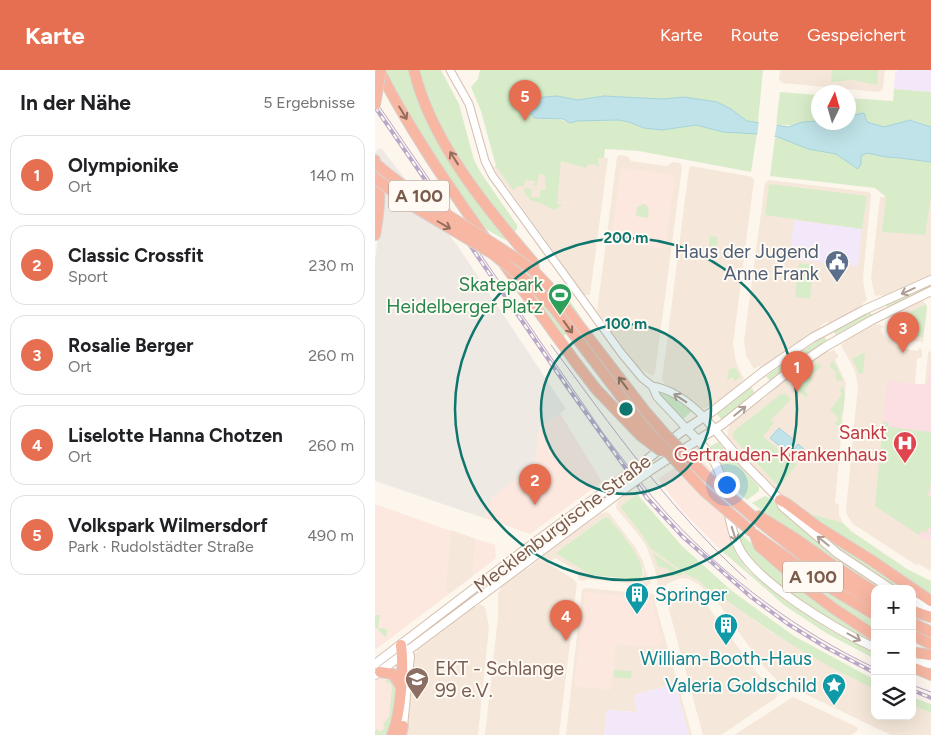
<!DOCTYPE html>
<html lang="de">
<meta charset="utf-8">
<style>
body{margin:0;font-family:Figtree,sans-serif;background:#f2f2f2;color:#202124}
.controls{position:absolute;right:15px;bottom:15px;display:grid;overflow:hidden;border-radius:10px;box-shadow:0 5px 20px #0002}
.controls button{width:45px;height:45px;display:grid;place-items:center;padding:0;border:0;border-bottom:1px solid #e0e0e0;background:#fff;color:#202124;font:25px sans-serif}
.compass{position:absolute;left:436px;top:15px;width:45px;height:45px;border-radius:50%;background:#fff;box-shadow:0 5px 20px #0002;rotate:5deg}
.you{position:absolute;left:351px;top:414px;width:18px;height:18px;margin:-12px;border:4px solid #fff;border-radius:50%;background:#1a73e8;box-shadow:0 0 0 8px #1a73e833}
.badge{display:grid;place-items:center;width:32px;height:32px;border-radius:50%;background:#e76f51;color:#fff;font-size:16px;font-weight:700}
.pin{position:absolute;translate:-50% -41px;filter:drop-shadow(0 1px 2px #0008)}
.pin::after{content:'';position:absolute;top:26px;width:18px;height:15px;background:inherit;clip-path:polygon(0 0,100% 0,50% 100%)}
.list{margin:0;padding:0;list-style:none}
h2{display:flex;justify-content:space-between;align-items:center;height:65px;margin:0;padding:0 20px;font-size:21px}
h2 small{font-size:16px;font-weight:400;color:#757577}
.list li{display:grid;grid-template-columns:32px 1fr auto;gap:15px;align-items:center;box-sizing:border-box;height:80px;margin:0 10px 10px;padding:0 10px;border:1px solid #e0e0e0;border-radius:15px}
.list b{display:block;font-size:19px;white-space:nowrap}
.list p{margin:0;font-size:16px;white-space:nowrap;color:#757577}
.list em{font-size:16px;font-style:normal;color:#757577}
.icon{flex:none;width:28px;height:28px;fill:none;stroke:currentColor;stroke-width:2;stroke-linecap:round;stroke-linejoin:round}
.map{position:relative;flex:none;width:556px;height:665px;overflow:hidden}
header{display:flex;align-items:center;gap:30px;box-sizing:border-box;height:70px;padding:0 25px;background:#e76f51;color:#fff}
header strong{font-size:24px}
nav{display:flex;gap:28px;margin-inline-start:auto;font-size:18px}
main{display:flex}
aside{flex:1;background:#fff}
.map>svg:first-child{display:block}
.residential{fill:#f5e8da;fill-rule:evenodd}
.commercial{fill:#fde8e0}
.industrial{fill:#efe9e4}
.education{fill:#f3e8fa}
.medical{fill:#fbdfe3}
.green{fill:#d8ecc9}
.water{fill:#bfe3e8;stroke:#a5d3da}
.pier{fill:#fdf6ec}
.lines{fill:none;stroke-linecap:round;stroke-linejoin:round}
.tertiary-casing{stroke:#d1beb0;stroke-width:9}
.secondary-casing{stroke:#d6c0b0;stroke-width:10}
.motorway-casing{stroke:#dad1cd;stroke-width:12}
.tertiary{stroke:#fff;stroke-width:7}
.secondary{stroke:#fff;stroke-width:8}
.motorway{stroke:#f7b7a3;stroke-width:10}
.tram{stroke:#b9a8c9;stroke-width:1}
.rail-casing{stroke:#b9a8c9;stroke-width:4}
.rail{stroke:#fffaf3;stroke-width:2;stroke-dasharray:5.5;stroke-linecap:butt}
.secondary-bridge-casing{stroke:#d6c0b0;stroke-width:10;stroke-linecap:butt}
.motorway-bridge-casing{stroke:#dad1cd;stroke-width:12;stroke-linecap:butt}
.secondary-bridge{stroke:#fff;stroke-width:8}
.motorway-bridge{stroke:#f7b7a3;stroke-width:10}
.oneway{stroke:#936e5e}
.oneway2{stroke:#af9d94}
.ring{fill:none;stroke:#0f766e;stroke-width:2.5}
.labels{text-anchor:middle;stroke-width:4;stroke-linejoin:round;paint-order:stroke}
.shield{fill:#fffaf3;stroke:#a28b7f;stroke-width:1}
.shield-label{font-size:18px;font-weight:bold;fill:#7a5c4d}
.service-label{font-size:19px;fill:#4e5e75;stroke:#fffaf3;text-anchor:end}
.leisure-label{font-size:19px;fill:#27864d;stroke:#fffaf3;text-anchor:end}
.health-label{font-size:19px;fill:#be3a42;stroke:#fffaf3;text-anchor:end}
.street-label{font-size:19px;fill:#7a5c4d;stroke:#fffaf3}
.culture-label{font-size:19px;fill:#0d838f;stroke:#fffaf3;text-anchor:start}
.education-label{font-size:19px;fill:#785e54;stroke:#fffaf3;text-anchor:start}
.centre{fill:#0f766e;stroke:#fffaf3;stroke-width:2.5}
.ring-label{font-size:15px;text-anchor:middle;font-weight:bold;fill:#0f766e;stroke:#fffaf3;stroke-width:4;stroke-linejoin:round;paint-order:stroke}
</style>
<header>
<strong>Karte</strong>
<nav><a>Karte</a><a>Route</a><a>Gespeichert</a></nav>
</header>
<main>
<aside>
<h2>In der Nähe<small>5 Ergebnisse</small></h2>
<ul class="list">
<li><span class="badge">1</span><div><b>Olympionike</b><p>Ort</p></div><em>140 m</em></li>
<li><span class="badge">2</span><div><b>Classic Crossfit</b><p>Sport</p></div><em>230 m</em></li>
<li><span class="badge">3</span><div><b>Rosalie Berger</b><p>Ort</p></div><em>260 m</em></li>
<li><span class="badge">4</span><div><b>Liselotte Hanna Chotzen</b><p>Ort</p></div><em>260 m</em></li>
<li><span class="badge">5</span><div><b>Volkspark Wilmersdorf</b><p>Park · Rudolstädter Straße</p></div><em>490 m</em></li>
</ul>
</aside>
<div class="map">
<svg width="556" height="665" viewBox="0 0 556 665">
<rect width="100%" height="100%" fill="#fdf6ec"/>
<!-- residential -->
<path class="residential" d="M 405,0 L 510,0 L 508,19 L 504,22 L 408,13 L 404,10 Z
M 128,84 L 233,88 L 215,225 L 209,225 L 118,97 L 121,96 Z
M 244,85 L 252,86 L 256,91 L 291,96 L 298,92 L 305,93 L 307,97 L 280,303 L 277,306 L 263,297 L 222,241 L 242,87 Z
M 316,96 L 373,106 L 377,107 L 379,110 L 358,274 L 361,292 L 369,309 L 366,312 L 367,313 L 337,336 L 335,335 L 329,339 L 289,313 L 287,310 L 314,98 Z
M 394,110 L 494,122 L 496,125 L 488,208 L 489,217 L 492,230 L 487,234 L 488,237 L 454,254 L 452,252 L 445,256 L 446,258 L 386,298 L 384,296 L 379,299 L 371,286 L 369,271 L 390,113 Z
M 556,126 L 556,205 L 507,227 L 506,225 L 500,226 L 496,208 L 505,127 Z
M 548,230 L 552,238 L 548,272 L 529,269 L 521,264 L 513,254 L 517,247 L 516,245 Z
M 500,253 L 501,255 L 504,254 L 508,256 L 508,258 L 505,259 L 508,264 L 519,275 L 536,280 L 543,281 L 544,278 L 547,279 L 547,287 L 542,289 L 540,314 L 550,314 L 553,283 L 556,280 L 556,501 L 543,494 L 541,495 L 478,454 L 472,445 L 471,440 L 483,316 L 480,301 L 466,275 L 470,272 L 469,270 Z
M 452,280 L 454,282 L 459,280 L 464,287 L 460,289 L 471,313 L 460,433 L 464,434 L 464,445 L 468,453 L 446,448 L 432,442 L 418,432 L 417,434 L 391,410 L 352,366 L 353,365 L 352,360 L 355,357 L 354,355 L 386,329 L 388,330 L 411,309 Z
M 255,421 L 260,426 L 246,436 L 246,438 L 268,466 L 275,478 L 312,505 L 323,510 L 346,533 L 350,529 L 396,562 L 478,609 L 500,619 L 500,646 L 537,646 L 537,635 L 556,643 L 556,665 L 516,665 L 403,611 L 388,596 L 344,534 L 323,514 L 314,509 L 305,508 L 292,514 L 290,517 L 283,516 L 280,500 L 272,478 L 266,468 L 241,438 L 243,430 Z
M 230,442 L 234,443 L 261,478 L 268,491 L 273,508 L 276,509 L 275,514 L 270,517 L 267,515 L 214,509 L 207,511 L 204,510 L 202,501 L 180,488 L 174,492 L 174,494 L 197,508 L 202,513 L 184,665 L 110,665 L 123,547 L 123,524 L 126,518 L 125,516 L 150,498 L 152,499 L 168,487 L 167,485 L 226,443 L 227,444 ZM 230,447 L 234,448 L 253,472 L 263,489 L 269,502 L 266,509 L 262,511 L 224,507 L 183,482 Z
M 76,460 L 101,469 L 98,506 L 74,524 L 70,519 Z
M 210,518 L 273,524 L 277,523 L 280,526 L 280,532 L 317,665 L 314,665 L 299,614 L 259,625 L 262,642 L 232,640 L 229,665 L 191,665 L 207,520 Z
M 307,519 L 315,521 L 334,538 L 382,603 L 403,624 L 401,628 L 346,665 L 328,665 L 291,529 Z
M 105,534 L 110,537 L 114,557 L 103,665 L 29,665 L 38,584 L 42,582 L 41,580 L 99,536 L 101,537 Z
M 418,627 L 482,657 L 483,660 L 476,665 L 359,665 Z"/>
<!-- commercial -->
<path class="commercial" d="M 246,98 L 300,105 L 290,179 L 236,172 Z
M 185,343 L 227,412 L 155,464 L 109,448 L 116,427 L 160,396 L 164,358 Z
M 321,384 L 336,399 L 346,429 L 356,472 L 347,481 L 309,443 L 283,409 Z
M 0,434 L 76,461 L 70,519 L 74,524 L 0,580 Z
M 101,469 L 120,475 L 121,488 L 98,506 Z
M 210,522 L 276,529 L 288,573 L 275,577 L 241,574 L 236,620 L 199,616 Z
M 10,605 L 19,608 L 16,660 L 0,665 L 0,611 Z"/>
<!-- industrial -->
<path class="industrial" d="M 6,78 L 82,175 L 191,339 L 164,358 L 160,396 L 117,427 L 109,448 L 0,411 L 0,189 L 6,149 L 7,102 L 0,82 Z"/>
<!-- education -->
<path class="education" d="M 523,0 L 556,0 L 556,22 L 519,19 L 520,3 Z
M 419,150 L 487,159 L 483,196 L 414,189 Z
M 300,614 L 314,665 L 229,665 L 232,640 L 262,642 L 259,625 Z"/>
<!-- medical -->
<path class="medical" d="M 556,289 L 556,471 L 544,465 L 500,436 L 512,311 L 552,315 Z"/>
<!-- green -->
<path class="green" d="M 12,0 L 66,0 L 84,34 L 99,90 L 106,103 L 142,155 L 142,159 L 130,170 L 106,156 L 34,47 L 11,5 Z
M 105,0 L 388,0 L 383,52 L 372,51 L 356,39 L 342,32 L 309,27 L 288,29 L 229,26 L 203,30 L 170,27 L 158,30 L 156,46 C 169,52 182,46 195,53 L 202,51 L 243,50 L 254,52 L 269,58 L 287,60 L 321,55 L 348,62 L 382,64 L 376,102 L 264,81 L 230,79 L 229,88 L 223,88 L 224,96 L 217,94 L 212,95 L 211,98 L 186,91 L 182,134 L 188,135 L 179,140 C 169,136 168,133 157,131 L 150,124 L 149,118 L 156,119 L 156,127 L 165,128 L 165,120 L 171,120 L 170,105 L 164,104 L 162,116 L 159,115 L 160,111 L 150,110 L 149,116 L 143,116 L 138,120 L 121,96 L 106,41 L 96,17 L 103,9 Z
M 457,0 L 503,0 L 502,15 L 478,10 L 456,12 Z
M 519,19 L 556,22 L 556,57 L 538,50 L 509,57 L 492,52 L 489,43 L 474,46 L 473,28 L 518,31 Z
M 405,22 L 443,25 L 443,51 C 429,52 416,57 401,55 Z
M 403,67 L 433,79 L 461,84 L 483,99 L 486,86 L 492,83 L 511,87 L 526,88 L 556,92 L 556,126 L 550,165 L 507,162 L 511,127 L 500,118 L 395,106 L 400,68 Z
M 394,114 L 492,126 L 487,159 L 390,145 Z
M 268,134 C 275,135 274,141 273,148 L 261,146 L 262,137 Z
M 335,166 L 343,167 L 341,184 L 333,184 Z
M 424,193 L 439,195 L 435,229 L 420,227 Z
M 556,215 L 556,217 L 512,237 L 511,235 Z
M 189,222 L 209,252 L 181,271 L 161,241 Z
M 551,234 L 552,238 L 548,267 C 535,266 524,264 517,251 Z
M 495,242 L 497,245 L 461,265 L 458,261 Z
M 449,266 L 452,270 L 395,311 L 391,306 Z
M 490,282 L 488,303 L 486,304 L 484,303 L 477,289 Z
M 458,290 L 468,310 L 462,311 L 460,306 L 462,303 L 454,296 Z
M 443,293 L 447,297 L 438,303 L 438,304 L 436,306 L 438,309 L 430,320 L 433,325 L 430,327 L 422,319 L 424,317 L 420,310 Z
M 361,298 L 365,307 L 360,311 L 357,307 L 352,311 L 354,299 Z
M 468,316 L 470,326 L 468,342 L 466,342 L 466,355 L 461,355 L 460,353 L 463,349 L 461,345 L 453,338 L 456,339 L 467,324 L 464,321 Z
M 376,317 L 380,323 L 347,350 L 342,344 Z
M 288,321 L 317,341 L 308,349 L 285,324 Z
M 406,324 L 411,324 L 416,329 L 396,350 L 399,353 L 388,367 L 422,394 L 404,417 L 359,369 L 358,365 L 359,361 Z
M 508,352 L 512,352 L 514,357 L 556,362 L 556,413 L 553,426 L 556,427 L 556,458 L 553,458 L 552,462 L 556,463 L 556,465 L 547,460 L 544,465 L 500,436 Z
M 343,372 L 384,417 L 384,421 L 372,430 L 351,412 L 332,378 Z
M 262,424 L 307,476 L 357,521 L 419,566 L 500,610 L 500,619 C 447,595 397,564 350,529 L 346,533 L 323,510 L 312,505 L 275,478 L 268,466 L 246,438 L 246,436 Z
M 390,426 L 393,427 C 429,461 466,493 508,519 L 502,519 L 422,466 L 377,433 Z
M 418,432 L 436,444 L 468,453 L 476,461 L 532,499 L 556,511 L 556,527 L 440,452 Z
M 219,434 L 221,436 L 167,475 L 166,473 Z
M 230,447 L 234,448 C 242,459 279,498 264,510 L 216,505 L 182,484 L 182,482 Z
M 361,459 L 403,498 L 500,570 L 500,575 L 476,563 L 410,520 L 379,493 L 369,482 Z
M 440,459 L 534,519 L 522,519 L 516,515 L 478,490 L 439,461 Z
M 356,472 L 361,484 L 373,500 L 412,532 L 453,559 L 500,584 L 500,589 L 451,563 L 409,535 L 347,481 Z
M 278,483 L 307,503 L 307,505 L 297,506 L 292,498 L 283,497 Z
M 413,496 L 500,553 L 500,562 L 473,545 Z
M 0,545 L 5,545 L 3,558 L 12,559 L 11,568 L 0,556 Z
M 239,600 L 257,601 L 256,609 L 239,607 Z
M 17,606 L 22,611 L 19,646 L 13,665 L 0,665 L 0,661 L 2,659 L 5,662 L 10,658 L 8,654 L 14,647 L 17,617 L 15,613 L 10,612 Z
M 537,627 L 556,634 L 556,643 L 537,635 Z"/>
<!-- water -->
<path class="water" d="M 182,26 L 203,30 L 229,26 L 288,29 L 309,27 L 342,32 L 356,39 L 372,51 L 379,52 L 413,57 L 428,52 L 443,51 L 443,52 L 473,52 L 474,46 L 489,43 L 492,52 L 509,57 L 535,50 L 556,57 L 556,92 L 525,88 L 511,87 L 492,83 L 486,86 L 486,94 L 483,99 L 461,84 L 433,79 L 403,67 L 382,64 L 348,62 L 321,55 L 287,60 L 269,58 L 254,52 L 243,50 L 202,51 L 195,53 L 188,49 L 160,48 L 151,40 C 154,26 171,27 182,26 Z
M 404,358 L 420,371 L 412,382 L 395,368 Z
M 423,374 L 429,379 L 421,389 L 415,384 Z"/>
<!-- pier -->
<path class="pier" d="M 384,50 L 402,53 L 399,70 L 382,66 Z"/>
<g class="lines">
<!-- tertiary casing -->
<g class="tertiary-casing">
<path id="tertiary" d="M 75,0 L 94,34 L 110,91 L 117,105 L 247,284 L 267,308 L 277,316 L 282,327 L 312,359
M 277,316 C 298,319 315,333 329,347"/>
</g>
<!-- secondary casing -->
<g class="secondary-casing">
<path id="secondary" d="M 329,347 L 364,388 L 405,430 L 407,436 L 462,483 L 516,519
M 312,359 C 324,371 338,385 344,402 C 353,426 352,452 363,476 C 379,512 464,561 500,578
M 269,392 L 305,363 L 338,341 L 389,301 L 437,268 L 489,240 L 556,210
M 276,400 L 348,354 L 413,302 L 450,277 L 497,250 L 556,221
M 537,530 L 556,539
M 537,592 L 556,594
M 0,594 L 152,478 L 246,409
M 0,605 L 252,417
M 28,656 L 35,586 L 29,578"/>
</g>
<!-- motorway casing -->
<g class="motorway-casing">
<path id="motorway" d="M 4,0 C 34,59 72,114 110,168
M 39,0 C 56,71 111,138 158,192 L 159,201 L 176,219 L 270,341 L 290,364
M 0,90 C 7,111 4,143 0,165
M 129,194 L 201,293
M 405,430 L 411,433 L 443,457 L 496,490 L 556,531
M 376,445 L 445,499 L 500,533
M 384,446 L 418,467 L 458,495 L 500,522
M 380,465 L 384,476 L 433,519 L 458,538 L 500,566
M 380,465 L 444,511 L 500,545
M 537,541 L 556,547
M 537,553 L 556,562
M 537,565 L 556,574
M 537,582 L 556,585
M 537,597 L 556,605
M 5,602 L 18,604 L 25,615
M 17,665 C 26,644 29,598 26,575
M 26,665 L 28,656"/>
</g>
<!-- tertiary -->
<use href="#tertiary" class="tertiary"/>
<!-- secondary -->
<use href="#secondary" class="secondary"/>
<!-- motorway -->
<use href="#motorway" class="motorway"/>
<!-- tram -->
<path class="tram" d="M 0,30 L 228,363 C 250,392 271,421 295,447 C 354,510 422,561 500,598
M 176,275 C 237,357 295,440 371,509
M 537,615 L 556,622"/>
<!-- rail casing -->
<g class="rail-casing">
<path id="rail" d="M 0,37 L 193,318 L 272,428 L 307,466 L 376,527 L 413,554 L 452,578 L 500,603
M 537,620 L 556,628"/>
</g>
<!-- rail -->
<use href="#rail" class="rail"/>
<!-- secondary-bridge casing -->
<g class="secondary-bridge-casing">
<path id="secondary-bridge" d="M 246,409 L 269,392
M 252,417 L 276,400"/>
</g>
<!-- motorway-bridge casing -->
<g class="motorway-bridge-casing">
<path id="motorway-bridge" d="M 0,35 L 6,0
M 0,93 C 48,135 107,163 159,201
M 0,108 L 36,135 L 118,184 L 159,217 L 178,237 L 270,358 L 329,421 L 377,462
M 201,293 L 221,319 L 266,366 L 286,381
M 290,364 L 330,405 L 376,445"/>
</g>
<!-- secondary-bridge -->
<use href="#secondary-bridge" class="secondary-bridge"/>
<!-- motorway-bridge -->
<use href="#motorway-bridge" class="motorway-bridge"/>
</g>
<!-- one-way arrows -->
<defs><path id="oneway-shaft" d="M-6 0H5M1.5-3L5.5 0L1.5 3" fill="none" stroke-width="1.6" stroke-linecap="round" stroke-linejoin="round" transform="scale(1.25)"/></defs>
<g class="oneway">
<use href="#oneway-shaft" transform="translate(28 43) rotate(59)"/>
<use href="#oneway-shaft" transform="translate(79 88) rotate(-122)"/>
<use href="#oneway-shaft" transform="translate(69 155) rotate(30)"/>
<use href="#oneway-shaft" transform="translate(193 257) rotate(54)"/>
<use href="#oneway-shaft" transform="translate(248 313) rotate(-127)"/>
</g>
<g class="oneway2">
<use href="#oneway-shaft" transform="translate(533 221) rotate(156)"/>
<use href="#oneway-shaft" transform="translate(305 328) rotate(-147)"/>
<use href="#oneway-shaft" transform="translate(365 341) rotate(-39)"/>
<use href="#oneway-shaft" transform="translate(359 464) rotate(72)"/>
<use href="#oneway-shaft" transform="translate(448 471) rotate(-141)"/>
<use href="#oneway-shaft" transform="translate(479 567) rotate(29)"/>
</g>
<!-- distance rings -->
<circle cx="251" cy="339" r="85" fill="#0f766e" fill-opacity=".12"/>
<g class="ring">
<circle cx="251" cy="339" r="85"/>
<circle cx="251" cy="339" r="171"/>
</g>
<!-- icons -->
<defs>
<g id="civic-pin" transform="scale(1.25)"><path d="M0 17L-7.5 6A9.5 9.5 0 1 1 7.5 6Z" fill="#5c6f8a" stroke="#fffaf3"/><path d="M-.6-6.5H3V-4.5H.6V-3L4-1V1h2V6H-6V1h2V-1L-.6-3ZM-1.2 2.5V6h2.4V2.5Z" fill="#fff"/></g>
<g id="stadium-pin" transform="scale(1.25)"><path d="M0 17L-7.5 6A9.5 9.5 0 1 1 7.5 6Z" fill="#2e9e5b" stroke="#fffaf3"/><path d="M0-5a6.5 5 0 1 0 0 10a6.5 5 0 1 0 0-10ZM-3.5-1.8h7v3.6h-7Z" fill="#fff"/></g>
<g id="hospital-pin" transform="scale(1.25)"><path d="M0 17L-7.5 6A9.5 9.5 0 1 1 7.5 6Z" fill="#e0444e" stroke="#fffaf3"/><path d="M-5-5h3v3.5h4V-5h3V5h-3V1.5h-4V5h-3Z" fill="#fff"/></g>
<g id="building-pin" transform="scale(1.25)"><path d="M0 17L-7.5 6A9.5 9.5 0 1 1 7.5 6Z" fill="#0f9aa8" stroke="#fffaf3"/><path d="M-4-6H4V6H1V3H-1V6H-4ZM-2.5-4.3h1.7v1.8h-1.7ZM.8-4.3h1.7v1.8H.8ZM-2.5-1h1.7V.8h-1.7ZM.8-1h1.7V.8H.8Z" fill="#fff"/></g>
<g id="school-pin" transform="scale(1.25)"><path d="M0 17L-7.5 6A9.5 9.5 0 1 1 7.5 6Z" fill="#8d6e63" stroke="#fffaf3"/><path d="M0-5L7-2L0 1L-7-2ZM-4 1L0 2.5L4 1V4Q0 6-4 4Z" fill="#fff"/></g>
<g id="sight-pin" transform="scale(1.25)"><path d="M0 17L-7.5 6A9.5 9.5 0 1 1 7.5 6Z" fill="#0f9aa8" stroke="#fffaf3"/><path d="M0-6L1.8-2.2L6-1.7L2.9 1.2L3.7 5.4L0 3.3L-3.7 5.4L-2.9 1.2L-6-1.7L-1.8-2.2Z" fill="#fff"/></g>
</defs>
<g fill-rule="evenodd">
<use href="#civic-pin" x="462" y="192"/>
<use href="#stadium-pin" x="185" y="225"/>
<use href="#hospital-pin" x="530" y="373"/>
<use href="#building-pin" x="262" y="524"/>
<use href="#building-pin" x="351" y="555"/>
<use href="#school-pin" x="42" y="609"/>
<use href="#sight-pin" x="459" y="615"/>
</g>
<g class="labels">
<!-- shield labels -->
<g class="shield">
<rect x="14" y="110.5" width="60" height="31" rx="4"/>
<rect x="408" y="491.5" width="60" height="31" rx="4"/>
</g>
<g class="shield-label">
<text x="44" y="132">A 100</text>
<text x="438" y="513">A 100</text>
</g>
<!-- service labels -->
<g class="service-label">
<text x="444" y="188">Haus der Jugend<tspan x="444" dy="22">Anne Frank</tspan></text>
</g>
<!-- leisure labels -->
<g class="leisure-label">
<text x="168" y="221">Skatepark<tspan x="168" dy="22">Heidelberger Platz</tspan></text>
</g>
<!-- health labels -->
<g class="health-label">
<text x="512" y="369">Sankt<tspan x="512" dy="22">Gertrauden-Krankenhaus</tspan></text>
</g>
<!-- street labels -->
<g class="street-label">
<text transform="translate(187 453) rotate(-37)" y="7">Mecklenburgische Straße</text>
</g>
<!-- culture labels -->
<g class="culture-label">
<text x="280" y="531">Springer</text>
<text x="351" y="595" text-anchor="middle">William-Booth-Haus</text>
<text x="442" y="622" text-anchor="end">Valeria Goldschild</text>
</g>
<!-- education labels -->
<g class="education-label">
<text x="60" y="605">EKT - Schlange<tspan x="60" dy="22">99 e.V.</tspan></text>
</g>
</g>
<circle cx="251" cy="339" r="8" class="centre"/>
<g class="ring-label">
<text x="251" y="173">200 m</text>
<text x="251" y="259">100 m</text>
</g>
</svg>
<div class="controls">
<button>+</button>
<button>−</button>
<button><svg class="icon" aria-label="layers" viewBox="0 0 24 24"><path d="M12 4l9 5-9 5-9-5zM3 14l9 5 9-5"/></svg></button>
</div>
<svg class="compass" viewBox="-18 -18 36 36"><path d="M0-13l5 13h-10z" fill="#e53935"/><path d="M0 13l5-13h-10z" fill="#757577"/></svg>
<div class="you"></div>
<div class="pin badge" style="left:422px;top:322px">1</div>
<div class="pin badge" style="left:160px;top:435px">2</div>
<div class="pin badge" style="left:528px;top:283px">3</div>
<div class="pin badge" style="left:191px;top:571px">4</div>
<div class="pin badge" style="left:150px;top:51px">5</div>
</div>
</main>
